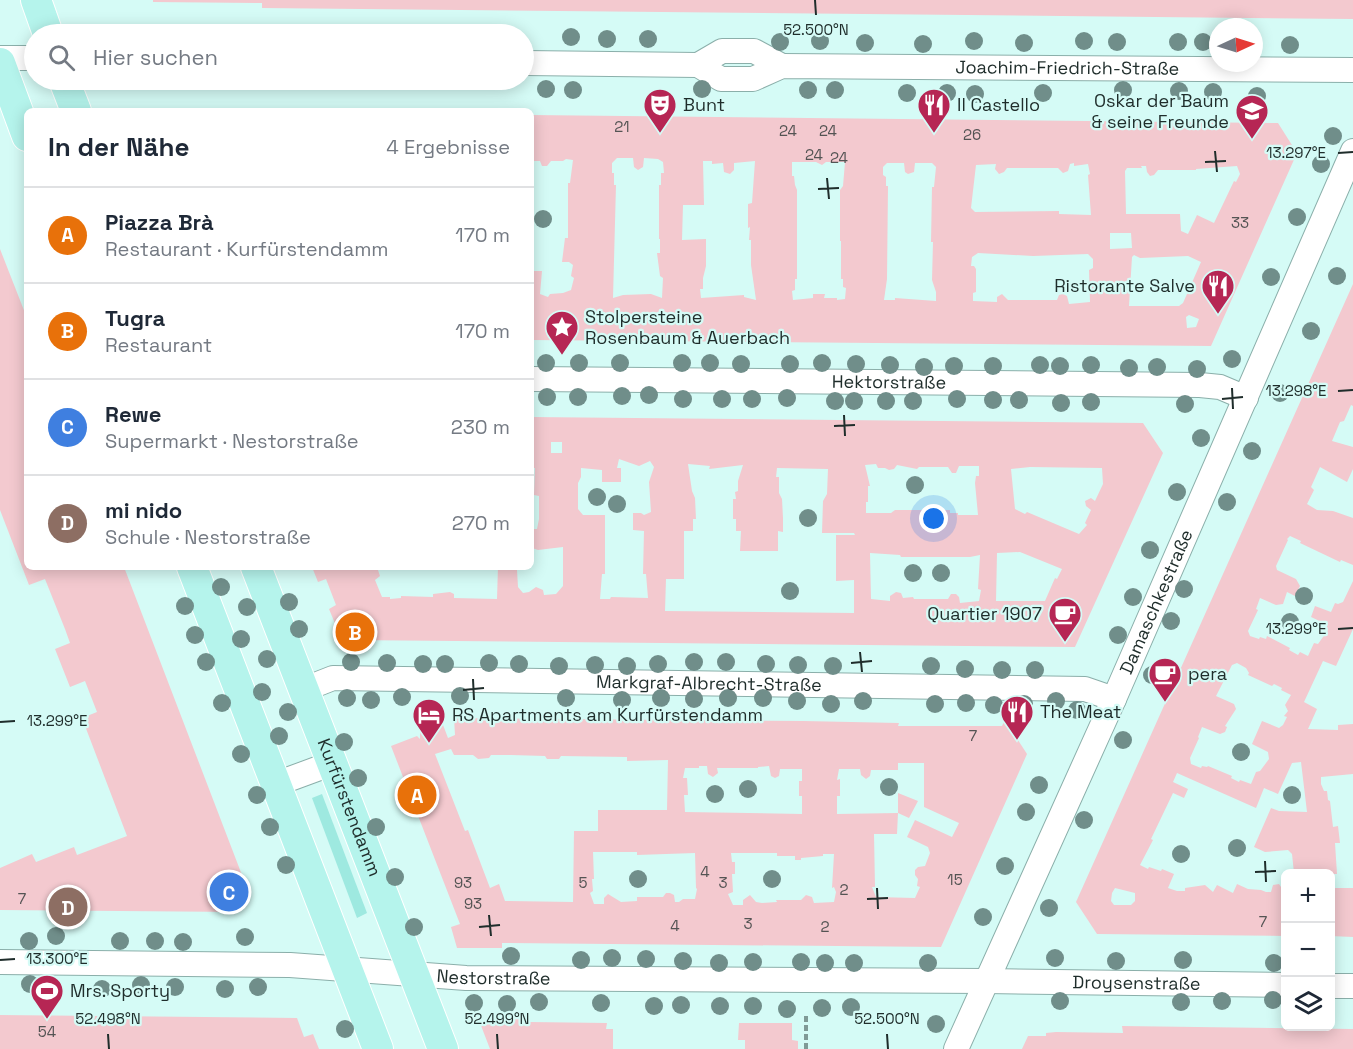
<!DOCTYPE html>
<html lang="de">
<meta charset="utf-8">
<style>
body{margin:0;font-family:"Space Grotesk",sans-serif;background:#f2f2f3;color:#1f2937}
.controls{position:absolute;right:18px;bottom:18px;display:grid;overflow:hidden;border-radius:9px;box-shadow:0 3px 15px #0003}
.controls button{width:54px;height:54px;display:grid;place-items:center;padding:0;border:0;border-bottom:2px solid #e0e1e3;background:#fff;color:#1f2937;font:30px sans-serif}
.compass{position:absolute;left:1209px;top:18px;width:54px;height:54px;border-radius:50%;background:#fff;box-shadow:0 3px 15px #0003;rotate:86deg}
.you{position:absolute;left:934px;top:519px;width:21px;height:21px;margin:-15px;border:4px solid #fff;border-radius:50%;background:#1a73e8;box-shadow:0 0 0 9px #1a73e833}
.badge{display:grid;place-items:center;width:39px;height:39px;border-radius:50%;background:#d93025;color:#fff;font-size:20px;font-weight:700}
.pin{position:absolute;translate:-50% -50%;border:3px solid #fff;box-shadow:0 2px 6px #0006}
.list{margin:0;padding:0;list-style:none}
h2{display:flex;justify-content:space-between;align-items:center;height:78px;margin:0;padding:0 24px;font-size:26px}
h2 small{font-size:20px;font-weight:400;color:#747a83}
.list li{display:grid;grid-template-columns:39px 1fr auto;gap:18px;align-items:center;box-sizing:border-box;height:96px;padding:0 24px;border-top:2px solid #e0e1e3}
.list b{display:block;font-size:22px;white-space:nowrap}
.list p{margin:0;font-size:20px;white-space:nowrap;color:#747a83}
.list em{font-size:20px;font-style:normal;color:#747a83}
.icon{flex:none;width:33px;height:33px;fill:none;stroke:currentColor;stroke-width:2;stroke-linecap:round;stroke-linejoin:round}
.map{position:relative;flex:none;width:1353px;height:1049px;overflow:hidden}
.search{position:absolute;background:#fff;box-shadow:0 3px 15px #0003;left:24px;top:24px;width:510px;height:66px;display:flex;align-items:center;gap:15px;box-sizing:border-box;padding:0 21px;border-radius:33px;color:#747a83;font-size:22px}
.panel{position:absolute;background:#fff;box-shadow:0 3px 15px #0003;left:24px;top:108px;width:510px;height:462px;border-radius:9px}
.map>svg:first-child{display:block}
.green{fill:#9ee9e0}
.building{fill:#f3c9cf;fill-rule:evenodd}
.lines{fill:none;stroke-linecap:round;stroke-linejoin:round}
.minor-casing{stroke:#8bafaa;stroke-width:26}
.major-casing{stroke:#fff;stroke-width:32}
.path{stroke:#7f9a96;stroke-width:4;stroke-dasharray:6 3;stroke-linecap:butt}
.minor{stroke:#fff;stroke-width:24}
.major{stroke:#b5f4ec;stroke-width:30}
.tree{fill:#708e8a}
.ticks{fill:none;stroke:#1f2d2b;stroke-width:2}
.labels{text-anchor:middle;stroke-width:4.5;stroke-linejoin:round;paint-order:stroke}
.number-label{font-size:15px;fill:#545454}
.street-label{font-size:18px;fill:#1f2d2b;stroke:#d5fbf6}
.poi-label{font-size:18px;fill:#1f2d2b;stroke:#d5fbf6;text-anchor:start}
.ticks-label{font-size:15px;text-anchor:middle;fill:#1f2d2b;stroke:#d5fbf6;stroke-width:4.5;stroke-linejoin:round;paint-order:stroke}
</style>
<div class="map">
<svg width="1353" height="1049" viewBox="0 0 1353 1049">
<rect width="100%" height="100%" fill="#d5fbf6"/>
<!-- green -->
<path class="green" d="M 322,794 L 367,913 L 357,918 L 312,798 Z"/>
<!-- building -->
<path class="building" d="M 153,0 L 1353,0 L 1353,19 L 262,8 L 262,3 L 153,2 Z
M 531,115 L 1278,123 L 1297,153 L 1211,346 L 531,340 L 531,271 L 542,271 L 540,294 L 548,297 L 550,294 L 563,293 L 571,290 L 574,278 L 571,276 L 573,265 L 569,262 L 562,262 L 565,238 L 568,238 L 568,183 L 570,183 L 573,160 L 566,159 L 563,161 L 551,161 L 547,166 L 542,166 L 540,161 L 531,161 ZM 617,158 L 633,158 L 634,167 L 638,170 L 643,167 L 644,158 L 658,159 L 663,162 L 664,173 L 661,173 L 661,185 L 659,185 L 659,239 L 660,239 L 660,253 L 657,253 L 660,276 L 663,278 L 662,298 L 651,294 L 623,295 L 613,298 L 616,185 L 614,185 L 614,173 L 612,173 L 612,163 ZM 703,161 L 712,161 L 712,164 L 723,163 L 724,172 L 730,174 L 734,170 L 734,163 L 755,161 L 752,203 L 748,204 L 748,228 L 750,227 L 749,240 L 751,240 L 751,265 L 756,300 L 744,297 L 744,295 L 701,298 L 700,289 L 703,289 L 703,278 L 706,266 L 706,239 L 682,240 L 683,205 L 704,205 ZM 792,162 L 816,162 L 822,165 L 826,162 L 845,162 L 843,186 L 840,190 L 840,241 L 841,241 L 841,279 L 843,279 L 843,287 L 846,288 L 845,299 L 837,300 L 837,298 L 824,298 L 825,294 L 813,294 L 813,298 L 793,300 L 792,291 L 795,290 L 795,279 L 797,279 L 797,190 L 795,185 L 794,176 L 792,176 ZM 887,163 L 904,163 L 905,172 L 908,174 L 914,172 L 915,163 L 932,163 L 936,167 L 934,187 L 932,187 L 931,242 L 933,242 L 932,280 L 936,292 L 936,301 L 895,298 L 895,300 L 884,300 L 887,279 L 888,186 L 886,186 L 886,177 L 883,175 L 883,167 ZM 1074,163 L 1074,166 L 1088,164 L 1090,174 L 1088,175 L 1091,215 L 1059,214 L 1059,211 L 975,212 L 971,208 L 976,165 L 996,164 L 995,169 L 999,174 L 1004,172 L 1007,168 L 1058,168 L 1063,173 L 1068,171 L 1070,164 ZM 1141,166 L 1146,166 L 1147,172 L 1150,176 L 1154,175 L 1158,170 L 1196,170 L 1196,169 L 1237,166 L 1240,174 L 1236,182 L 1234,181 L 1214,223 L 1197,215 L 1188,234 L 1181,231 L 1180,214 L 1126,214 L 1125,171 L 1127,168 L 1142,168 ZM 1110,233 L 1131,233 L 1132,248 L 1110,249 ZM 978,253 L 1033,256 L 1088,254 L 1093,259 L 1093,268 L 1089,270 L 1090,302 L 1069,304 L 1067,296 L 1063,294 L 1059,295 L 1057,300 L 1008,300 L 1002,294 L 997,297 L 997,302 L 973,301 L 973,293 L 976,292 L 976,269 L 974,266 L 971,266 L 972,257 ZM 1134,255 L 1140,258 L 1188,256 L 1201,262 L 1183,303 L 1179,306 L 1129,306 L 1132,257 ZM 1189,315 L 1199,319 L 1196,327 L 1187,328 L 1186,317 Z
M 0,249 L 27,318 L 27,567 L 124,567 L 250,896 L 239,912 L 0,910 L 0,868 L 32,854 L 36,862 L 74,847 L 77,855 L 127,836 L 82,718 L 97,712 L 85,681 L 70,687 L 55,649 L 70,643 L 65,629 L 45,579 L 29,585 L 0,510 Z
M 1353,284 L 1353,406 L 1351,405 L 1344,421 L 1340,422 L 1332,441 L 1353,447 L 1353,469 L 1347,482 L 1320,467 L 1311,487 L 1314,490 L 1307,504 L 1317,510 L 1333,511 L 1353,518 L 1353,565 L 1341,560 L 1340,562 L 1300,543 L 1301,541 L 1290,536 L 1287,539 L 1288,540 L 1276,566 L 1277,570 L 1296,579 L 1300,586 L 1295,596 L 1287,592 L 1283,604 L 1276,605 L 1260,598 L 1256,609 L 1258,610 L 1248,631 L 1250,636 L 1259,639 L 1260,637 L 1266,639 L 1267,636 L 1290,648 L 1289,650 L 1298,655 L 1300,652 L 1308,656 L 1314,643 L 1318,644 L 1328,630 L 1326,624 L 1311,617 L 1315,606 L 1331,612 L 1335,603 L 1338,604 L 1343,602 L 1353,581 L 1353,629 L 1336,666 L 1323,661 L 1304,702 L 1317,709 L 1308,729 L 1338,730 L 1338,725 L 1353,724 L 1353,774 L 1321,777 L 1321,784 L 1324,791 L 1327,791 L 1328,800 L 1330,801 L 1333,827 L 1338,826 L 1340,843 L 1335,843 L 1337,874 L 1334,874 L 1335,888 L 1353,888 L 1353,937 L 1330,936 L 1330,873 L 1294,873 L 1292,854 L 1288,850 L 1265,852 L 1254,847 L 1271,808 L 1279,811 L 1307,812 L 1301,762 L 1292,763 L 1278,794 L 1264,788 L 1256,808 L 1177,773 L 1173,782 L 1188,789 L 1184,798 L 1173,793 L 1151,839 L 1153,840 L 1140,865 L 1148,869 L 1149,867 L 1161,871 L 1162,869 L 1174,874 L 1168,888 L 1177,891 L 1185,891 L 1185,888 L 1205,885 L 1213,892 L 1217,885 L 1233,893 L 1237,884 L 1248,889 L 1261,890 L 1266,892 L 1271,892 L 1273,885 L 1279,884 L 1283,890 L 1286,890 L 1286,936 L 1097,934 L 1076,902 ZM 1237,663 L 1246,668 L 1249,673 L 1248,675 L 1272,686 L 1274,684 L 1282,688 L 1281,690 L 1291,695 L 1285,705 L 1288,711 L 1284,716 L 1287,717 L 1283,725 L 1279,728 L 1262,721 L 1252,744 L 1268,752 L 1269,759 L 1260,771 L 1256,772 L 1251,784 L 1240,780 L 1239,782 L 1231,778 L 1232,776 L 1208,766 L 1207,767 L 1202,766 L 1201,768 L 1191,764 L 1190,758 L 1199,738 L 1198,737 L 1202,727 L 1220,734 L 1225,732 L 1227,727 L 1225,726 L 1236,709 L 1234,704 L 1216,696 L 1232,665 ZM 1115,888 L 1135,893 L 1135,901 L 1131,905 L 1114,905 L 1111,901 L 1112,893 Z
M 531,417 L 1143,423 L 1163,453 L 1075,647 L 349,640 L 343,623 L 336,626 L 329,609 L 336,605 L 326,579 L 318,582 L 312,567 L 377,567 L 380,576 L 375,580 L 382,597 L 390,597 L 390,599 L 401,598 L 401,596 L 433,597 L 433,594 L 450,592 L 454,594 L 454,598 L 497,599 L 498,567 L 515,567 L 517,570 L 518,587 L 523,593 L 529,592 L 536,587 L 543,590 L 544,595 L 556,594 L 563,586 L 563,547 L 538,550 L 532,548 L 532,529 L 537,529 L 539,519 L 539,496 L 534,495 L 535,468 L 531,468 ZM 551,442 L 562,442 L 562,453 L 551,453 ZM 619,459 L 639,466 L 650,461 L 654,467 L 649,482 L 651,512 L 644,515 L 641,513 L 633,513 L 633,530 L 644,531 L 643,574 L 646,574 L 648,598 L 611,597 L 610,599 L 600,599 L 602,574 L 605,574 L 605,515 L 583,515 L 578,509 L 578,483 L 581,477 L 581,468 L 602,470 L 602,482 L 621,482 L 621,468 L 617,468 ZM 688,464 L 710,466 L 709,469 L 743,465 L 738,481 L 738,491 L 735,492 L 736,499 L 733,499 L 733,519 L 736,519 L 736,531 L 741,531 L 740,551 L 778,551 L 778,531 L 783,532 L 783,518 L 782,499 L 779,493 L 779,477 L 776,477 L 777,468 L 828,469 L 827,494 L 823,501 L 822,533 L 854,533 L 855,535 L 836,535 L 836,581 L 854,580 L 854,613 L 665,611 L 666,579 L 684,579 L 684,531 L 693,531 L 693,519 L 696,519 L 695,498 L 692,491 ZM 876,464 L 878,468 L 885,468 L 889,470 L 894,469 L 897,465 L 917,469 L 919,467 L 948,467 L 952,473 L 956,473 L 959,466 L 979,466 L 979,476 L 976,476 L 975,483 L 978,515 L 958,515 L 958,513 L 950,513 L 950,510 L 895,510 L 891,513 L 866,513 L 866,502 L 868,502 L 868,486 L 870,486 L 865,465 ZM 1030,467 L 1102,468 L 1103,484 L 1095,501 L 1091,498 L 1085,501 L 1086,506 L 1091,510 L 1085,523 L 1087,525 L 1079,534 L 1027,512 L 1025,514 L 1015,509 L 1011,469 ZM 1020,552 L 1062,569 L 1057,579 L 1055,578 L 1045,601 L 996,601 L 997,553 ZM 870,553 L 900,555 L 901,557 L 970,557 L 980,555 L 978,589 L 981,590 L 979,601 L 960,603 L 959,597 L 956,594 L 951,594 L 948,599 L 914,599 L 913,597 L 903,598 L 901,593 L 896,592 L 890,596 L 890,601 L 871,599 Z
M 420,717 L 440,717 L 448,738 L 455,735 L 454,718 L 803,721 L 899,723 L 898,726 L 1002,726 L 1004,722 L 1006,726 L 1009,726 L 1027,754 L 941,947 L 502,943 L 502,948 L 457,948 L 451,927 L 460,924 L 391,746 L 417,736 L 420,739 ZM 451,749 L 454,755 L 473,755 L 478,759 L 489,758 L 491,755 L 511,755 L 545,756 L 547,759 L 559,759 L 561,756 L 627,757 L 627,761 L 668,760 L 667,810 L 598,810 L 598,831 L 574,831 L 573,902 L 505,901 L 499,884 L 490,888 L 468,830 L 465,831 L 435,754 ZM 898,763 L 924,763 L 924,807 L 959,823 L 952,837 L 915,820 L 907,837 L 928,847 L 930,853 L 925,866 L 918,867 L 915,870 L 915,875 L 918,879 L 917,886 L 920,887 L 915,898 L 876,897 L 872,887 L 875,887 L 874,834 L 897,834 L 898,813 L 837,814 L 837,796 L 840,796 L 840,779 L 837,780 L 839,769 L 860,769 L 861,775 L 866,779 L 870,776 L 871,770 L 898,770 ZM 699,766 L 707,766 L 708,774 L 713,777 L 718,773 L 717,768 L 758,768 L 758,767 L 769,766 L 771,776 L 775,778 L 779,776 L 780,769 L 802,769 L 802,781 L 799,781 L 799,796 L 802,796 L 802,814 L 685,812 L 684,795 L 688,795 L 687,778 L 683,778 L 685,768 L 699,768 ZM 593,852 L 637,852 L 637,855 L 695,853 L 696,888 L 697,889 L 695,899 L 683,899 L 679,902 L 675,902 L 674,895 L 670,893 L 666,893 L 663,897 L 637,897 L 637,901 L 621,902 L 608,894 L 604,898 L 604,904 L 594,904 L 590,893 L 593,891 L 592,879 L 594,879 ZM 731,853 L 777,853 L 777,856 L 795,856 L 795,860 L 801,860 L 801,858 L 823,856 L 823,854 L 834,854 L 832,888 L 834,887 L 836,892 L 834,902 L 814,903 L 812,897 L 806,895 L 801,900 L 776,900 L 777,902 L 762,903 L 756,902 L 750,895 L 743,900 L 743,905 L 733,905 L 728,894 L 733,892 L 732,874 L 735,874 L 735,862 L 732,862 Z
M 898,793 L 918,801 L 909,818 L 898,813 Z
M 0,1015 L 297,1018 L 304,1037 L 313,1034 L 319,1049 L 0,1049 Z
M 520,1017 L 530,1022 L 607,1023 L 606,1029 L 613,1029 L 613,1049 L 490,1049 L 480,1023 Z
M 739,1023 L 792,1023 L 792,1040 L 798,1041 L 798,1049 L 745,1049 L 745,1040 L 738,1040 Z
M 1122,1026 L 1353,1029 L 1353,1049 L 1022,1049 L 1028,1036 L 1046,1036 L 1046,1033 L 1056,1032 L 1123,1033 Z"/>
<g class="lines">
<!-- minor casing -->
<g class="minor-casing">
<g id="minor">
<path d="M 0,58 L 34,58"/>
<path id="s1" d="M 524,63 L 698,65 L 721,79 L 753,79 L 782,66 L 1353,70"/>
<path d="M 698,65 L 722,51 L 754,51 L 782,66"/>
<path id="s2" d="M 531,379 L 1200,385 L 1220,387 L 1246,398"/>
<path id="s3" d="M 305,689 L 333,678 L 1085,689 L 1114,699"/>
<path d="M 276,784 L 333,763"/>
<path id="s4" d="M 0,962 L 290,965 L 466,978 L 986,981 L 1286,985"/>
<path d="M 1330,986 L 1353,986"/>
<path id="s5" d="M 956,1049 L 1114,699 L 1353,151"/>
</g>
</g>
<!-- major casing -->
<g class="major-casing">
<g id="major">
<path d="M 36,0 L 48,34"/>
<path d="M 0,63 L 27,136"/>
<path d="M 64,80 L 76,111"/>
<path d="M 192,567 L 378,1049"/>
<path id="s6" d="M 256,567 L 443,1049"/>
</g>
</g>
<!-- path -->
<path class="path" d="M 806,1049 L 806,1016"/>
<!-- minor -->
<use href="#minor" class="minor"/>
<!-- major -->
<use href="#major" class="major"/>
</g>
<!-- trees -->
<g class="tree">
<circle cx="571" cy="37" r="9"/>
<circle cx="607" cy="39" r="9"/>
<circle cx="648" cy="39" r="9"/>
<circle cx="820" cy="41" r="9"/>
<circle cx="974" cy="41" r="9"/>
<circle cx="1084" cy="41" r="9"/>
<circle cx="780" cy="42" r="9"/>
<circle cx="1117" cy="42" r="9"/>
<circle cx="1178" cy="42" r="9"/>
<circle cx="1203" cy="42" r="9"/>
<circle cx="865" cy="43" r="9"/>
<circle cx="1024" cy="43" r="9"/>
<circle cx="923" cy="44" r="9"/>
<circle cx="1290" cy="45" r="9"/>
<circle cx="546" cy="89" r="9"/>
<circle cx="702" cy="89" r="9"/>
<circle cx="573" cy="90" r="9"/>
<circle cx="808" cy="90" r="9"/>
<circle cx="835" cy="90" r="9"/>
<circle cx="1123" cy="90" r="9"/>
<circle cx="1179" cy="91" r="9"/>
<circle cx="1213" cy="92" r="9"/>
<circle cx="907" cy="93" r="9"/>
<circle cx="947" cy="93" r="9"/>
<circle cx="1043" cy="93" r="9"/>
<circle cx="975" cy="94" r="9"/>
<circle cx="1257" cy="96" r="9"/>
<circle cx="1333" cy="136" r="9"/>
<circle cx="1321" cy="164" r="9"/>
<circle cx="1297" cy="217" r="9"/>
<circle cx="543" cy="219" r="9"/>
<circle cx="1337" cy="276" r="9"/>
<circle cx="1271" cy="277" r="9"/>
<circle cx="1311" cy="331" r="9"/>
<circle cx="1232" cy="359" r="9"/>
<circle cx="546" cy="363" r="9"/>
<circle cx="579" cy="363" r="9"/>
<circle cx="620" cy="363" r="9"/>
<circle cx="682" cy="363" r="9"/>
<circle cx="710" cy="363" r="9"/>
<circle cx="822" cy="363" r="9"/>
<circle cx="741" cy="364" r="9"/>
<circle cx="790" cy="364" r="9"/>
<circle cx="856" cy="364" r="9"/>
<circle cx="890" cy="365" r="9"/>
<circle cx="1040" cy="365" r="9"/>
<circle cx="1091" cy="365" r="9"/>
<circle cx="954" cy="366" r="9"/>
<circle cx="993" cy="366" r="9"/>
<circle cx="1060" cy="366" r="9"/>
<circle cx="924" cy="367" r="9"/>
<circle cx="1157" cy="367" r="9"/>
<circle cx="1129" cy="368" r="9"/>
<circle cx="1197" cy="369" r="9"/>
<circle cx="1280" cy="393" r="9"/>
<circle cx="649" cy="395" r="9"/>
<circle cx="622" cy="396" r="9"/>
<circle cx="547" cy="397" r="9"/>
<circle cx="578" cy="397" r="9"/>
<circle cx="787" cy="398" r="9"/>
<circle cx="683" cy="399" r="9"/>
<circle cx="722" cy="399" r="9"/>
<circle cx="752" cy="399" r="9"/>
<circle cx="957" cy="399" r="9"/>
<circle cx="993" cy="400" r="9"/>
<circle cx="1019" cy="400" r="9"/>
<circle cx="835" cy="401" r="9"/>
<circle cx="854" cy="401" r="9"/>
<circle cx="886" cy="401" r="9"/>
<circle cx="913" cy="401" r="9"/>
<circle cx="1091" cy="402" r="9"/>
<circle cx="1061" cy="403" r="9"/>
<circle cx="1185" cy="404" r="9"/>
<circle cx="1201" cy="438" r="9"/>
<circle cx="1252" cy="451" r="9"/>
<circle cx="915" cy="485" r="9"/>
<circle cx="1177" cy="492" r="9"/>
<circle cx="597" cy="497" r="9"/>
<circle cx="1227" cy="502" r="9"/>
<circle cx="617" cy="504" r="9"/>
<circle cx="808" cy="518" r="9"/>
<circle cx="1150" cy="550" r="9"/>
<circle cx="913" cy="573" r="9"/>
<circle cx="941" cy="573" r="9"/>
<circle cx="221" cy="587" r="9"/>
<circle cx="1184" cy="589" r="9"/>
<circle cx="790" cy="591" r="9"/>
<circle cx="1304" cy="596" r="9"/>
<circle cx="1133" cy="597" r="9"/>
<circle cx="289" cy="602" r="9"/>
<circle cx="185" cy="606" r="9"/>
<circle cx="247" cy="607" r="9"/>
<circle cx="1171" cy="621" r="9"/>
<circle cx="1290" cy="622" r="9"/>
<circle cx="299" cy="629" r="9"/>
<circle cx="195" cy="635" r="9"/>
<circle cx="1118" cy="635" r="9"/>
<circle cx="241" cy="639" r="9"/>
<circle cx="267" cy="659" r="9"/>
<circle cx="206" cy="662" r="9"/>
<circle cx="351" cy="662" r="9"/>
<circle cx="694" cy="662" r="9"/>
<circle cx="726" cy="662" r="9"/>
<circle cx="387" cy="663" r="9"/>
<circle cx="489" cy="663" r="9"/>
<circle cx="423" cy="664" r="9"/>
<circle cx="445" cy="664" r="9"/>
<circle cx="519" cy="664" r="9"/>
<circle cx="658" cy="664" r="9"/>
<circle cx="766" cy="664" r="9"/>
<circle cx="595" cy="665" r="9"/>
<circle cx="798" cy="665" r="9"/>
<circle cx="559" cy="666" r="9"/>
<circle cx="627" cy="666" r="9"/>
<circle cx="833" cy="666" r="9"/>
<circle cx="931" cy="666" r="9"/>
<circle cx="965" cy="669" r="9"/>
<circle cx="1002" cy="670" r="9"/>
<circle cx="1035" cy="670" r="9"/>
<circle cx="1152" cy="675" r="9"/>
<circle cx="262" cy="692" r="9"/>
<circle cx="460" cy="696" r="9"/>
<circle cx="402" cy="697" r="9"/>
<circle cx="347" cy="698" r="9"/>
<circle cx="566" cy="698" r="9"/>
<circle cx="661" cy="698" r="9"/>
<circle cx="728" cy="698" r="9"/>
<circle cx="763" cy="698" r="9"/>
<circle cx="694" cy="699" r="9"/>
<circle cx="371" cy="700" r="9"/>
<circle cx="622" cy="700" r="9"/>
<circle cx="797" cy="701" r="9"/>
<circle cx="863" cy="701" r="9"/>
<circle cx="1056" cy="701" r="9"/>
<circle cx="222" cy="703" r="9"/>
<circle cx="966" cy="703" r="9"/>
<circle cx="831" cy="704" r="9"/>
<circle cx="935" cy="704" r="9"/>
<circle cx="1024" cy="704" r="9"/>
<circle cx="994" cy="705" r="9"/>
<circle cx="1077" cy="710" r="9"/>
<circle cx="288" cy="712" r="9"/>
<circle cx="279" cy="736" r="9"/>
<circle cx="1123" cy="740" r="9"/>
<circle cx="344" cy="742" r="9"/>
<circle cx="1241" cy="752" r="9"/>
<circle cx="241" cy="754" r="9"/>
<circle cx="358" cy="778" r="9"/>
<circle cx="1039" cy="785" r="9"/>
<circle cx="889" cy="787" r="9"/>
<circle cx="748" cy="789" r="9"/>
<circle cx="715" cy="794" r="9"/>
<circle cx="257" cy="795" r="9"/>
<circle cx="1292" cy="795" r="9"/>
<circle cx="1026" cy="812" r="9"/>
<circle cx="1084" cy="820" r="9"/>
<circle cx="270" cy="827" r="9"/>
<circle cx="376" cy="827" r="9"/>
<circle cx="1237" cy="848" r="9"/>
<circle cx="1181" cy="854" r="9"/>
<circle cx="286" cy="865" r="9"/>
<circle cx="1005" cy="866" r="9"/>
<circle cx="395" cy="877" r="9"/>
<circle cx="638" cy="879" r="9"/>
<circle cx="772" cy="879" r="9"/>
<circle cx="1049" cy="908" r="9"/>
<circle cx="983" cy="917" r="9"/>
<circle cx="414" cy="927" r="9"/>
<circle cx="56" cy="936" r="9"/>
<circle cx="245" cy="937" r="9"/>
<circle cx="29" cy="941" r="9"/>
<circle cx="120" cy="941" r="9"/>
<circle cx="155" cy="941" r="9"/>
<circle cx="183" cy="942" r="9"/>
<circle cx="511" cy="956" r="9"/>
<circle cx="612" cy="958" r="9"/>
<circle cx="1055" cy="958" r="9"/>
<circle cx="646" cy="959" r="9"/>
<circle cx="581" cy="960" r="9"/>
<circle cx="1183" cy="960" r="9"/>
<circle cx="683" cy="961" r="9"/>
<circle cx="1116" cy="961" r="9"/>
<circle cx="753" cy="962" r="9"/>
<circle cx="801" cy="962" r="9"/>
<circle cx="719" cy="963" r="9"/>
<circle cx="825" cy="963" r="9"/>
<circle cx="854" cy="963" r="9"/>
<circle cx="928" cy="963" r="9"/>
<circle cx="1274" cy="963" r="9"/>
<circle cx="30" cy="984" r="9"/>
<circle cx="141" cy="985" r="9"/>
<circle cx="175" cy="987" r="9"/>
<circle cx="258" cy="987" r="9"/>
<circle cx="102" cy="989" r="9"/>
<circle cx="225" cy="989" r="9"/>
<circle cx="1273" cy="1000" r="9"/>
<circle cx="1060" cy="1001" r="9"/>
<circle cx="1222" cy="1001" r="9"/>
<circle cx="539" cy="1002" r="9"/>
<circle cx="1181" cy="1002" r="9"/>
<circle cx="474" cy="1003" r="9"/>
<circle cx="601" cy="1003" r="9"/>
<circle cx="507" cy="1004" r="9"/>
<circle cx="681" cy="1005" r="9"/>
<circle cx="654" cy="1006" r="9"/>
<circle cx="720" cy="1006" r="9"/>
<circle cx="753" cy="1006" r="9"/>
<circle cx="851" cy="1007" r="9"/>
<circle cx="822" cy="1008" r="9"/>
<circle cx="787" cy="1009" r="9"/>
<circle cx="936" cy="1024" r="9"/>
<circle cx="345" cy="1029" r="9"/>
</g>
<!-- ticks -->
<path class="ticks" d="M 815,0 L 816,15M 1215,151 L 1217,172M 1338,153 L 1353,152M 1205,162 L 1226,161M 827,178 L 829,199M 818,189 L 839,188M 1232,388 L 1233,409M 1338,391 L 1353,390M 1222,399 L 1243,397M 844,415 L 845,436M 834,426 L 855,425M 1338,629 L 1353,628M 860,652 L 862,672M 851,663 L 872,661M 473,679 L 474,700M 463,690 L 484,688M 0,722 L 15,721M 1265,861 L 1266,882M 1255,872 L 1276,871M 877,888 L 878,909M 867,899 L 888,898M 489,915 L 491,936M 479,927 L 500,925M 0,960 L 15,959M 108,1034 L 109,1049M 497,1034 L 498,1049M 887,1034 L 888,1049"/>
<!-- icons -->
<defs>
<g id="theatre-pin" transform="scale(1.725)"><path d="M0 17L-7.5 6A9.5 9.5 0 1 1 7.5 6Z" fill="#b62654" stroke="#d5fbf6"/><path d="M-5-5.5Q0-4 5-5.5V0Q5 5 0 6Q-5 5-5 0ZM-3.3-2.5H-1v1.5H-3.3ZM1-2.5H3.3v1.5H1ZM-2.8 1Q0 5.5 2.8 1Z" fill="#fff"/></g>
<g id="restaurant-pin" transform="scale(1.725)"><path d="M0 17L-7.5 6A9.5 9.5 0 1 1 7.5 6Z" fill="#b62654" stroke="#d5fbf6"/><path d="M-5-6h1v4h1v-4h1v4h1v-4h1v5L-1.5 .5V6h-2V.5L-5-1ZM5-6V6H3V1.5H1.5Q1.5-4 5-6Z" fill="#fff"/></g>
<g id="school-pin" transform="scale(1.725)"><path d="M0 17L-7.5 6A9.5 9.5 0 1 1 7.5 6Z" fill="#b62654" stroke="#d5fbf6"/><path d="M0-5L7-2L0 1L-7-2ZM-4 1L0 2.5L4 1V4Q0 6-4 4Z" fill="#fff"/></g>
<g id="sight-pin" transform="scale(1.725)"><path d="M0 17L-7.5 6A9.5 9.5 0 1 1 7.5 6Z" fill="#b62654" stroke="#d5fbf6"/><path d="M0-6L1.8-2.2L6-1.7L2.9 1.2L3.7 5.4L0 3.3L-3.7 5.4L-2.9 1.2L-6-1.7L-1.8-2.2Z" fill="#fff"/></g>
<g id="cafe-pin" transform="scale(1.725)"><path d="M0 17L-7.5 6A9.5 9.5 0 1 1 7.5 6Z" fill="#b62654" stroke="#d5fbf6"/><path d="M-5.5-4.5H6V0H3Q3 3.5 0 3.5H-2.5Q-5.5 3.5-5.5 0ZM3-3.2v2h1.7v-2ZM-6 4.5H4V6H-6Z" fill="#fff"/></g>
<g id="hotel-pin" transform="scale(1.725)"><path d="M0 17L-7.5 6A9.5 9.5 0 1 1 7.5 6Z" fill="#b62654" stroke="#d5fbf6"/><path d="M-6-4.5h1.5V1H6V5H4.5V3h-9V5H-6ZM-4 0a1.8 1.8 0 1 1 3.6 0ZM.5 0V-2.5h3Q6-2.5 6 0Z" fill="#fff"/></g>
<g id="stadium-pin" transform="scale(1.725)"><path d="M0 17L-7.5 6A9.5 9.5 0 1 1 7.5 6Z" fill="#b62654" stroke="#d5fbf6"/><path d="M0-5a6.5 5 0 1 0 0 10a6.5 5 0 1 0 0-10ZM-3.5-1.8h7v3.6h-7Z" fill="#fff"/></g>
</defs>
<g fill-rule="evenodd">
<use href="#theatre-pin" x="660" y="105"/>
<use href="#restaurant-pin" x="934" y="105"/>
<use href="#school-pin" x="1252" y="111"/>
<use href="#restaurant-pin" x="1218" y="286"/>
<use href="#sight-pin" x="562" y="327"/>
<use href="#cafe-pin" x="1065" y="614"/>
<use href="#cafe-pin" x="1165" y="674"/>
<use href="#restaurant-pin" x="1017" y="712"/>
<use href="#hotel-pin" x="429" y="715"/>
<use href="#stadium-pin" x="47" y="991"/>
</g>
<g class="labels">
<!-- number labels -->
<g class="number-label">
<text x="622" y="132">21</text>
<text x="788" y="136">24</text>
<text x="828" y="136">24</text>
<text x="972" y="140">26</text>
<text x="814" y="160">24</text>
<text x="839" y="163">24</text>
<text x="1240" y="228">33</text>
<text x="973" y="741">7</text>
<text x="705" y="877">4</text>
<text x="955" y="885">15</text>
<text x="463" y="888">93</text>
<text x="583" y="888">5</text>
<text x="723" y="888">3</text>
<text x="844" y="895">2</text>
<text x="22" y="904">7</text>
<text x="473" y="909">93</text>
<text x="1263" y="927">7</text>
<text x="748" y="929">3</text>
<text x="675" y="931">4</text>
<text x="825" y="932">2</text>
<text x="47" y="1037">54</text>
</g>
<!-- street labels -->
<g class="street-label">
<text dy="6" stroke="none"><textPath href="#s1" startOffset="550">Joachim-Friedrich-Straße</textPath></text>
<text dy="6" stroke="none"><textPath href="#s2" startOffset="358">Hektorstraße</textPath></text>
<text dy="6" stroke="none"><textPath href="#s5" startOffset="490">Damaschkestraße</textPath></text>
<text dy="6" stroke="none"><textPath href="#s3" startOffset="406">Markgraf-Albrecht-Straße</textPath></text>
<text dy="6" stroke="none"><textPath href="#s6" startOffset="258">Kurfürstendamm</textPath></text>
<text dy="6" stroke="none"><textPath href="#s4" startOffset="494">Nestorstraße</textPath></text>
<text dy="6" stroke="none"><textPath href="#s4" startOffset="1137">Droysenstraße</textPath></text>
</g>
<!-- poi labels -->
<g class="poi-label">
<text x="1229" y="107" text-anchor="end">Oskar der Baum<tspan x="1229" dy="21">&amp; seine Freunde</tspan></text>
<text x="683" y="111">Bunt</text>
<text x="957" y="111">Il Castello</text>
<text x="1195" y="292" text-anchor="end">Ristorante Salve</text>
<text x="585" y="323">Stolpersteine<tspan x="585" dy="21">Rosenbaum &amp; Auerbach</tspan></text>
<text x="1042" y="620" text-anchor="end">Quartier 1907</text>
<text x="1188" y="680">pera</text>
<text x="1040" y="718">The Meat</text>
<text x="452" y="721">RS Apartments am Kurfürstendamm</text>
<text x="70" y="997">Mrs. Sporty</text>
</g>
</g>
<g class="ticks-label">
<text x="816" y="35">52.500°N</text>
<text x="1296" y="158">13.297°E</text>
<text x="1296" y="396">13.298°E</text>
<text x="1296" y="634">13.299°E</text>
<text x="57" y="726">13.299°E</text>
<text x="57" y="964">13.300°E</text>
<text x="108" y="1024">52.498°N</text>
<text x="497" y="1024">52.499°N</text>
<text x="887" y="1024">52.500°N</text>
</g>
</svg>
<div class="controls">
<button>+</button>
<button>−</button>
<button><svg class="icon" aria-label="layers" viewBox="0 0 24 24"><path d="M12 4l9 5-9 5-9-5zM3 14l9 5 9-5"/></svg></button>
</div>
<svg class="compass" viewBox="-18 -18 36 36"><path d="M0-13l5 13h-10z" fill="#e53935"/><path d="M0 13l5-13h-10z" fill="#747a83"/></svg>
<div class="you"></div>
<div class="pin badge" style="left:417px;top:795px;background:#e8710a">A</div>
<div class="pin badge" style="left:355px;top:632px;background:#e8710a">B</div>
<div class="pin badge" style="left:229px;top:892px;background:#3f7fe0">C</div>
<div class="pin badge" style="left:68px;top:907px;background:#8d6e63">D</div>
<div class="search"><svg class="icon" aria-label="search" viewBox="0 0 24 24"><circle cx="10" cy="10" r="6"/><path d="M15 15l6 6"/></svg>Hier suchen</div>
<section class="panel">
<h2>In der Nähe<small>4 Ergebnisse</small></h2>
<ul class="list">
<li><span class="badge" style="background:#e8710a">A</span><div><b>Piazza Brà</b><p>Restaurant · Kurfürstendamm</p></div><em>170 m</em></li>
<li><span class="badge" style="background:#e8710a">B</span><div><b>Tugra</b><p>Restaurant</p></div><em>170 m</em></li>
<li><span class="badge" style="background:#3f7fe0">C</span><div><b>Rewe</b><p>Supermarkt · Nestorstraße</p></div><em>230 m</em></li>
<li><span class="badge" style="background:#8d6e63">D</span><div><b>mi nido</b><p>Schule · Nestorstraße</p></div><em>270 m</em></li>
</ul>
</section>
</div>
